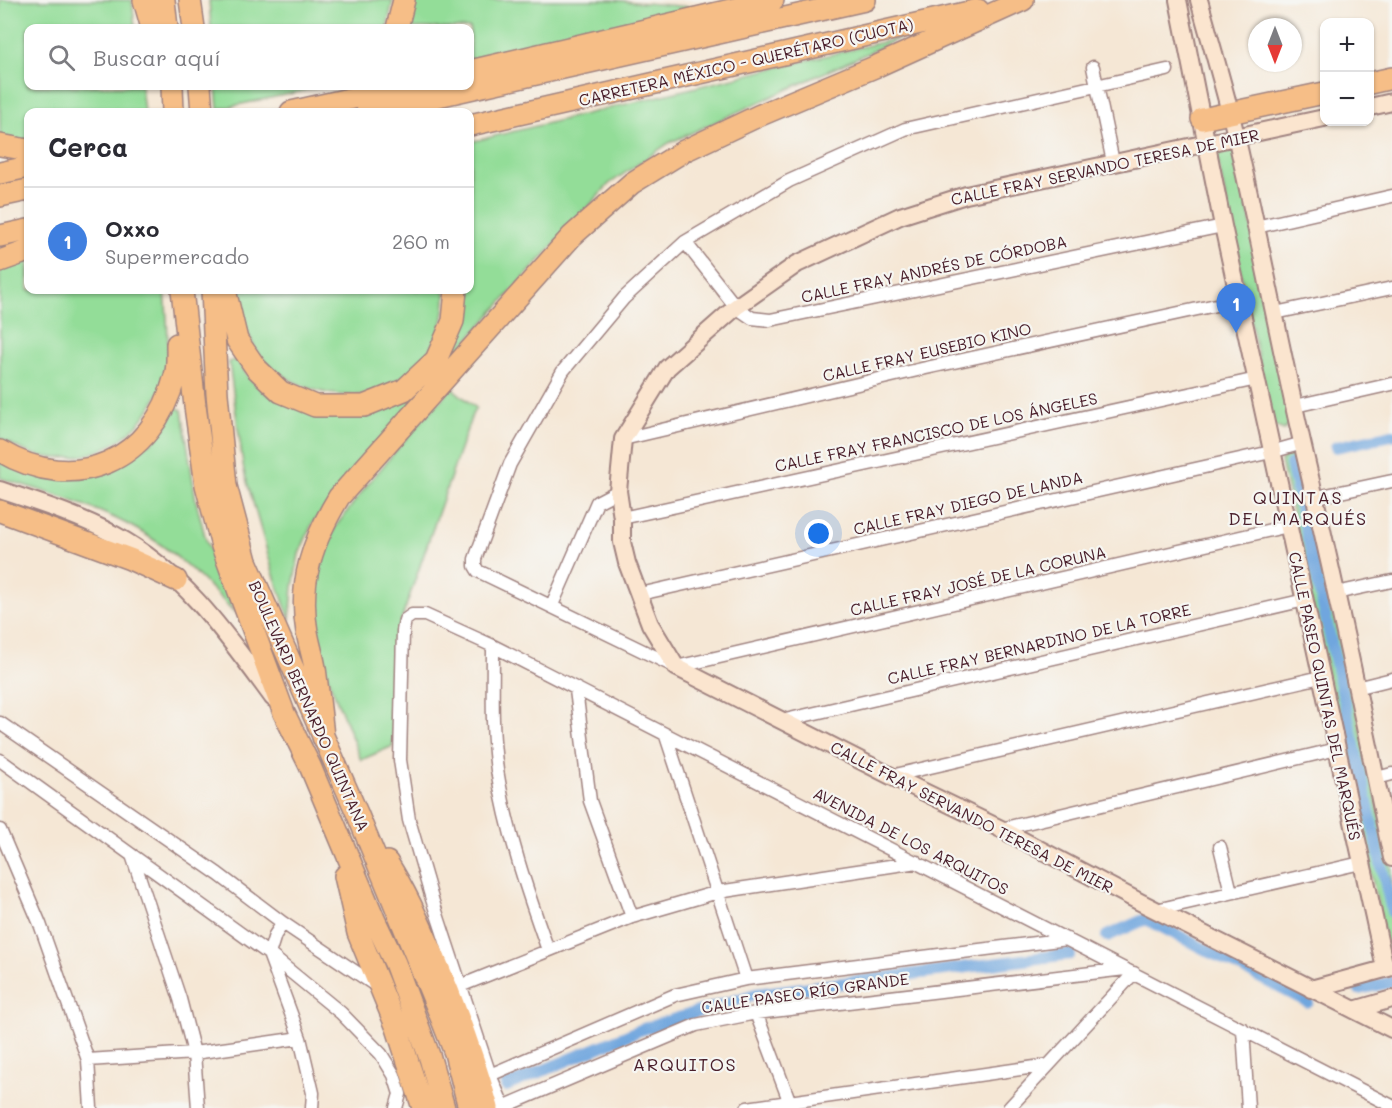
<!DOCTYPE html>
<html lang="es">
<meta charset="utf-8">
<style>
body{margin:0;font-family:Mali,sans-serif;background:#f2f2f3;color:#2b2b33}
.controls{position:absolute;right:18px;top:18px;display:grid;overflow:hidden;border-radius:12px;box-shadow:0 2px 4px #0004}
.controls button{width:54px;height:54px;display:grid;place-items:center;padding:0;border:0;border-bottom:2px solid #e1e1e2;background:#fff;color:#2b2b33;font:30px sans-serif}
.compass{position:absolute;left:1248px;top:18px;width:54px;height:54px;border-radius:50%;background:#fff;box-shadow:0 2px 4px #0004;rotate:180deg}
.you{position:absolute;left:819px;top:534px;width:21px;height:21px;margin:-15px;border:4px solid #fff;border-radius:50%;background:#1a73e8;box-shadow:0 0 0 9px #1a73e833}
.badge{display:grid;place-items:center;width:39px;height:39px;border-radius:50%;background:#c8321e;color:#fff;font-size:20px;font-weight:700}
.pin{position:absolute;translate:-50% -50px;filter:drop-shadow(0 2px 3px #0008)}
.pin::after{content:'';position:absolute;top:32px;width:21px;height:18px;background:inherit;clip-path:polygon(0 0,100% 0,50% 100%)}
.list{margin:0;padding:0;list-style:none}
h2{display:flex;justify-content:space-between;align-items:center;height:78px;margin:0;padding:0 24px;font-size:26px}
h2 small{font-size:20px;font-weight:400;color:#7c7c81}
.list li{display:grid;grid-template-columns:39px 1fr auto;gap:18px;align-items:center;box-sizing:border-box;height:108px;padding:0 24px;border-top:2px solid #e1e1e2}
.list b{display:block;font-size:22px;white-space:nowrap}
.list p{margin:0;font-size:20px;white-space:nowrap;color:#7c7c81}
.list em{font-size:20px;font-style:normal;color:#7c7c81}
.icon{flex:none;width:33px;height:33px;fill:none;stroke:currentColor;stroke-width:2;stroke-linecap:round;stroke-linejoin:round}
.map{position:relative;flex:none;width:1392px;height:1108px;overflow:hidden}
.search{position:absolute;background:#fff;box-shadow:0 2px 4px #0004;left:24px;top:24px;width:450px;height:66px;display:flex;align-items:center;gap:15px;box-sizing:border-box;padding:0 21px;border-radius:12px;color:#7c7c81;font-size:22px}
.panel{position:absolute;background:#fff;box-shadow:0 2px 4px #0004;left:24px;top:108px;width:450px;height:186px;border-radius:12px}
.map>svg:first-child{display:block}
.green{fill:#93dd98;stroke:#6e7e62;stroke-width:1.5}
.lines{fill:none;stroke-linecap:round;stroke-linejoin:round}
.canal{stroke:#70a6de;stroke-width:12}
.street-casing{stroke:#a08380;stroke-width:15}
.secondary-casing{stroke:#a08380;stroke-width:20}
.highway-casing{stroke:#a08380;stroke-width:24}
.street{stroke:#fff;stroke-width:12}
.secondary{stroke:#fbe5cf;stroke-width:16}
.highway{stroke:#f6be87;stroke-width:21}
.labels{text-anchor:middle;stroke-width:4.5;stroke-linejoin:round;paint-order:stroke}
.street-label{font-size:16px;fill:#4a1f2b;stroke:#f6f6f2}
.neighbourhood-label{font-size:18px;letter-spacing:1.5px;fill:#4a1f2b;stroke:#f6f6f2}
</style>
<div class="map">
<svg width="1392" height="1108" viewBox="0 0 1392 1108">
<rect width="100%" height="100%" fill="#f6f6f2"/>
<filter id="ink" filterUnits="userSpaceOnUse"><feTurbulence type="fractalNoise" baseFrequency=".0167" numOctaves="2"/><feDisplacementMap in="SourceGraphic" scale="12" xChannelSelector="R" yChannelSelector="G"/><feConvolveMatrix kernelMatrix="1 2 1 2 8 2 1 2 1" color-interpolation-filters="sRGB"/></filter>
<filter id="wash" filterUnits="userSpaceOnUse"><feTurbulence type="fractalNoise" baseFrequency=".008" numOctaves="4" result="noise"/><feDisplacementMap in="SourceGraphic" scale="24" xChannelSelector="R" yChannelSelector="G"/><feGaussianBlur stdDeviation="1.35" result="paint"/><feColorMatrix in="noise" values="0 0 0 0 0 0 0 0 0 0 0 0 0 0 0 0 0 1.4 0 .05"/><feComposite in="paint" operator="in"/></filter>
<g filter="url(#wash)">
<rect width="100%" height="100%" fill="#f5e7d5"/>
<!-- green -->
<path class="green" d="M 0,0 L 132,0 L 135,28 L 28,28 L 28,86 L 141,86 L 144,112 L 28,112 L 28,147 L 0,142 Z
M 209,0 L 393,0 L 387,28 L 211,28 Z
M 414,0 L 612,0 L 702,8 L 470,64 L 470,28 L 408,28 L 413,13 Z
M 903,37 L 669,143 L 609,184 L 451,358 C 459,336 468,313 465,290 L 470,290 L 470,142 Z
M 216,86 L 327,86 L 218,109 Z
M 1222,149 L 1230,149 L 1236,151 L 1292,420 L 1284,430 L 1272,425 L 1216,152 Z
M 28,256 L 28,290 L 165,290 C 167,321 171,351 163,381 C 162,387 159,392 156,398 C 135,439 93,463 47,457 C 30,455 14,446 0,438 L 0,269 Z
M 239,290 L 445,290 C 447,334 425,370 384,387 C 379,390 373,393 367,394 C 328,400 284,384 259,354 C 253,346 243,323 240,312 C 238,306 239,297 239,290 Z
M 236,359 L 249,378 L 267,394 L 290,404 L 389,407 L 427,385 L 312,524 L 299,554 L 293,587 L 290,620 L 273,572 L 244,471 L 229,362 Z
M 452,388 L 476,408 L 472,415 L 393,644 L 393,746 L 361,760 L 319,656 L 313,605 L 320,559 L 336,526 L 368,484 L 416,427 Z
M 175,407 L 182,410 L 196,501 L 206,540 L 235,613 C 204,580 170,546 129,525 C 88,504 44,491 0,478 L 0,461 L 42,477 L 151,443 L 166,426 Z
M 1289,453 L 1299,454 L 1392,870 L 1392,959 L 1389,956 L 1281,461 Z"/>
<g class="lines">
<!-- canal -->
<path class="canal" d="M 1336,447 L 1392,435
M 1291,464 L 1392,912
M 1107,936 L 1146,919 L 1308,1002
M 1359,989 L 1392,982
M 506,1086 L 640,1030 L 756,994 L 1070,954"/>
</g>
</g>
<g filter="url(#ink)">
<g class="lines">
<!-- street casing -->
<g class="street-casing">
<path id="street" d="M 1093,67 L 1113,162
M 1167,70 L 905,129 L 789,181 L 685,242 L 624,298 L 563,371 L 510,464 L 475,559 L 475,566 L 478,571 L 676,667 L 1288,526
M 1256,227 L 1392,196
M 685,242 L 736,307 L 752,318 L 770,320 L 1223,226
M 1275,313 L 1392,288
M 1295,406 L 1392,384
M 623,439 L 926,368 L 1239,300
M 1317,497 L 1392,481
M 622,518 L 1257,379
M 1336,593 L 1392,581
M 640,594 L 1271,452 L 1303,443
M 552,605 L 597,502 L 618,491
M 493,646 C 493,688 491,729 497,770 C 507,832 527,891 548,950
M 1356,688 L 1392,679
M 576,690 L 590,801 L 632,917
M 781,721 L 1305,600
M 0,723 L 218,874 L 283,923 L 378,987
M 666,736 L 746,979
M 0,760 L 269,954 L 341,1013 L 381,1054 L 394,1075 L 400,1094 L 396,1108
M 891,776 L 1321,677
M 1377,778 L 1392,774
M 1001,829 L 1337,749
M 0,830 L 40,924 L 88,1060 L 91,1108
M 1220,847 L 1231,892
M 132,855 L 180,999 L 194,1053 L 198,1108
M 1156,910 L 1361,863
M 283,923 L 275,935 L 269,954 L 300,1038 L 313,1093 L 312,1108
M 460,986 L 632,917 L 718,892 L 917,862
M 756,1013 L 792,1108
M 1243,1029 L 1248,1108
M 88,1060 L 194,1053 L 300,1038
M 490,1075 L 675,995 L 746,979 L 1067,939
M 503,1107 L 696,1025 L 756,1013 L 1125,969
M 504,1108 L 490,1075 L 432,899 L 409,820 L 400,760 L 403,631 L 405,620 L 412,615 L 425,615 L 493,646 L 1392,1106
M 747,1108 L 1049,1065
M 1009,1108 L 1134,973"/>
</g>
<!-- secondary casing -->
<g class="secondary-casing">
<path id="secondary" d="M 1178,0 L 1223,226 L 1385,968
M 1199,0 C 1212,47 1226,93 1237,140 C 1260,240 1279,341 1302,442 C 1334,580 1364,719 1392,858
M 1370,107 L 1392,102
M 1324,118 L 966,195 L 900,216 L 797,264 L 736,307 L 667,368 L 623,439 L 618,491 L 622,518 L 622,542 L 627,563 L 650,624 L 676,667 L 891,776 L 1001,829 L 1140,902 L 1392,1029
M 0,490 C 39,503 78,515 115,535 C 183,571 229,638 273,698
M 1311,989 L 1392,967
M 1354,1010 L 1392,999"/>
</g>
<!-- highway casing -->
<g class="highway-casing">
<path id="highway" d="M 144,0 L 152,28
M 164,0 L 167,28
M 190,0 L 194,28
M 397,28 L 404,0
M 470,71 L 773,0
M 1370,83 L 1392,78
M 172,86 L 173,112
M 200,86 L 202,112
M 291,112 L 407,86
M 367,112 L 865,0
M 1202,119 L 1324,93
M 470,125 L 978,10
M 0,145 L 28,150
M 0,173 L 28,167
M 0,196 L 28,190
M 0,236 L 28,230
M 0,261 L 28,251
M 182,290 L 195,406 L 206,485 L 222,546 L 284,713 L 310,766 L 375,921 L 395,963 L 430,1058 L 444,1108
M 212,290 L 217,394 L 226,486 L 246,561 L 357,813 L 437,1007 L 455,1053 L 469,1108
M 225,290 L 237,340 L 256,368 L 281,392 L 315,406 L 364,406 L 404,390 L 436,360 L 453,321 L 456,290
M 0,451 C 76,496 153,461 175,376 C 178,366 177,354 177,344
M 0,511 L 130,559 L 176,580
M 323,737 C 321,714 318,691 315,668 C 313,656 309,644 307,632 C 298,581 313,540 339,497 L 572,236 L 632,183 L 684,151 L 758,116 L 877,66 L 1023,0
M 387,862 C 406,892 418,920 432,952 C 454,1003 473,1055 488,1108
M 345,876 L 358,933 L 397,1028 L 423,1108"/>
</g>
<!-- street -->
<use href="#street" class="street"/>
<!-- secondary -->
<use href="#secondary" class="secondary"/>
<!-- highway -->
<use href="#highway" class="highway"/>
</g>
</g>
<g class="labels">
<!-- street labels -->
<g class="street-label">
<text transform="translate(746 62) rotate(-13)" y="6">CARRETERA MÉXICO - QUERÉTARO (CUOTA)</text>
<text transform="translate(1105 167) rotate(-12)" y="6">CALLE FRAY SERVANDO TERESA DE MIER</text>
<text transform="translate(934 269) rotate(-12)" y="6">CALLE FRAY ANDRÉS DE CÓRDOBA</text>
<text transform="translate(927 352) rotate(-13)" y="6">CALLE FRAY EUSEBIO KINO</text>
<text transform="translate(936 432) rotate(-12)" y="6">CALLE FRAY FRANCISCO DE LOS ÁNGELES</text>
<text transform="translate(968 503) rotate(-13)" y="6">CALLE FRAY DIEGO DE LANDA</text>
<text transform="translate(978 581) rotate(-13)" y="6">CALLE FRAY JOSÉ DE LA CORUNA</text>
<text transform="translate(1039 644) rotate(-13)" y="6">CALLE FRAY BERNARDINO DE LA TORRE</text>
<text transform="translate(1325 696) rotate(78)" y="6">CALLE PASEO QUINTAS DEL MARQUÉS</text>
<text transform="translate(309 706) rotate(66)" y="6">BOULEVARD BERNARDO QUINTANA</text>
<text transform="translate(972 817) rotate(27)" y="6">CALLE FRAY SERVANDO TERESA DE MIER</text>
<text transform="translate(911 841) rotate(27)" y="6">AVENIDA DE LOS ARQUITOS</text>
<text transform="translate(805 993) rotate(-8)" y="6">CALLE PASEO RÍO GRANDE</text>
</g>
<!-- neighbourhood labels -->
<g class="neighbourhood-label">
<text x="1298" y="504">QUINTAS<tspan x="1298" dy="21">DEL MARQUÉS</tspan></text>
<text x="685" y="1071">ARQUITOS</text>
</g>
</g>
</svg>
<div class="controls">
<button>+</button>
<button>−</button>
</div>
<svg class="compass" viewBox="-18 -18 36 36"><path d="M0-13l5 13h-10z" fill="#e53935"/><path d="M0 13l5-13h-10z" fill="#7c7c81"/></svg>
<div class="you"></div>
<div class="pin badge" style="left:1236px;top:333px;background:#3f7fe0">1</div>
<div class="search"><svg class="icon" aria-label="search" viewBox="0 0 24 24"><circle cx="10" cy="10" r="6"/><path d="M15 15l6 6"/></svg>Buscar aquí</div>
<section class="panel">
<h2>Cerca<small></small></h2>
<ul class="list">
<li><span class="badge" style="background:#3f7fe0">1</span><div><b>Oxxo</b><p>Supermercado</p></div><em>260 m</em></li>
</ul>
</section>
</div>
